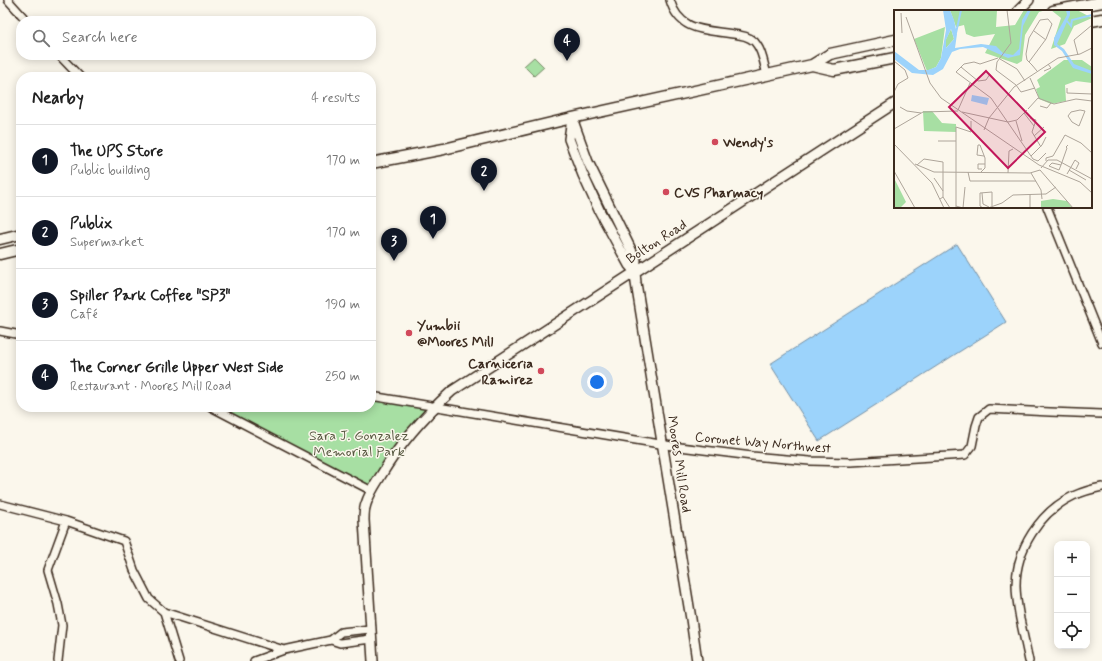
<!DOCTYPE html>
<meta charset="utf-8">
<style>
body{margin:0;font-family:Mynerve,sans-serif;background:#f6f6f6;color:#222}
.controls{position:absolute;right:12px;bottom:12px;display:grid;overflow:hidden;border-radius:8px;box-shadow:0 2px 10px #0003}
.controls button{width:36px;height:36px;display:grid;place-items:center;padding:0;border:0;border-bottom:1px solid #e0e0e0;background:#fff;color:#222;font:20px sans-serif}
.you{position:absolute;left:597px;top:382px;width:14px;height:14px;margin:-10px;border:3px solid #fff;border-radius:50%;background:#1a73e8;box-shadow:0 0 0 6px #1a73e833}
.badge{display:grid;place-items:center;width:26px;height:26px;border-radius:50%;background:#111827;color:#fff;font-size:13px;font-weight:700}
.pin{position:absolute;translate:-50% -33px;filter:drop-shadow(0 1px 2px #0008)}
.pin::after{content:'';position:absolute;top:21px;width:14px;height:12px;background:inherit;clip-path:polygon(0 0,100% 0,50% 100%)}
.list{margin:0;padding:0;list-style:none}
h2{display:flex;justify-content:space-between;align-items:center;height:52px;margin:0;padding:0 16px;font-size:17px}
h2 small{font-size:13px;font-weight:400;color:#767676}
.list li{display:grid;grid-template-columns:26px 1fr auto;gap:12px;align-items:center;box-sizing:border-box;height:72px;padding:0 16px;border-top:1px solid #e0e0e0}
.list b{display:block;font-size:15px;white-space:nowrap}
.list p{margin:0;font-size:13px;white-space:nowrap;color:#767676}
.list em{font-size:13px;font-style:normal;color:#767676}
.icon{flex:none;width:22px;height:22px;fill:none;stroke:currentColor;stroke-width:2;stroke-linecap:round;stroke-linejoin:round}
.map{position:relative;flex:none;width:1102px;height:661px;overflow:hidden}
.search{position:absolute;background:#fff;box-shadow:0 2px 10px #0003;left:16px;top:16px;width:360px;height:44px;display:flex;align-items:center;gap:10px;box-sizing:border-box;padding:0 14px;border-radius:16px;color:#767676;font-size:15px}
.panel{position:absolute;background:#fff;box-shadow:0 2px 10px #0003;left:16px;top:72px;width:360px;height:340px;border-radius:16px}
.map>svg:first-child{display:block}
.green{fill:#a7dfa3;stroke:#718460}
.water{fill:#9cd3fb;stroke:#758fa3}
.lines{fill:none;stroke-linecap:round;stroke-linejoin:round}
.minor-casing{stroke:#3b2a1e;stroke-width:10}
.tertiary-casing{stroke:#3b2a1e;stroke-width:12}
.secondary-casing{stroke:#3b2a1e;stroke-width:13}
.minor{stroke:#fbf7ec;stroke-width:7}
.tertiary{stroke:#fbf7ec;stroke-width:9}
.secondary{stroke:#fbf7ec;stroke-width:10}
.poi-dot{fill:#d1495b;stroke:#fbf7ec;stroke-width:1.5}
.labels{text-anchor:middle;stroke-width:3;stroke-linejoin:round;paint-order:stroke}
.poi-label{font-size:14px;font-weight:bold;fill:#3b2a1e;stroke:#fbf7ec;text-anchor:start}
.street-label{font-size:14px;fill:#3b2a1e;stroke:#fbf7ec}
.park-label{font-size:14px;fill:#56573f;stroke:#fbf7ec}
.inset-river{fill:none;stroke:#9cd3fb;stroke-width:2}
.inset-road{fill:none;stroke:#aea59a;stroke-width:1}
.view{fill:#c2185b;fill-opacity:0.15;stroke:#c2185b;stroke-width:2}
.inset-edge{fill:none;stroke:#3b2a1e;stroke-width:2}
</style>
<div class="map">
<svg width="1102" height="661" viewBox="0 0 1102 661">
<rect width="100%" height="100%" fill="#fbf7ec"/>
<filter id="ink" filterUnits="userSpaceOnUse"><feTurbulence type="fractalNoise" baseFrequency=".025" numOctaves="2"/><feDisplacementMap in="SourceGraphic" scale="8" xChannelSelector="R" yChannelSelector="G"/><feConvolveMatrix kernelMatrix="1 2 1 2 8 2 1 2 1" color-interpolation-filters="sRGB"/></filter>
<g filter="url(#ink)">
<!-- green -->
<path class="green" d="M 534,57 L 544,67 L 534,76 L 524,66 Z
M 371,397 L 434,406 L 372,491 L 217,407 L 371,407 Z"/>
<!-- water -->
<path class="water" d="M 957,244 L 1006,322 L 819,441 L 770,364 Z"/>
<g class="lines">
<!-- minor casing -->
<g class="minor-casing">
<path id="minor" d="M 8,0 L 27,21
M 670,0 C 680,35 711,29 739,35 C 746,36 753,38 757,45 C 763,53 764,65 767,75
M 59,55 L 80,77
M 1047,207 L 1102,343
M 0,331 L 21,335
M 371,396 L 672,446 L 752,456 L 810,461 L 851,462 L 965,455 L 972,446 L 976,426 L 979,417 L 989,409 L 1050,412 L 1102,414
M 211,407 L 372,491
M 0,504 L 66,521 L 124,541 L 134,570 L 149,599 L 164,612 L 284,650 L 331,640 L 341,632 L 370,629
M 164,612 L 179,661
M 331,640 L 340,643 L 371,639
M 58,661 L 62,625 L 58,604 L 48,570 L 66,521
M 254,661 L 284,650
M 1029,661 C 1026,647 1023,633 1020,619 C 1018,608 1016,597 1016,585 C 1016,549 1040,512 1073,496 C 1082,492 1092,489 1102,487"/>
</g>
<!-- tertiary casing -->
<g class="tertiary-casing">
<path id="tertiary" d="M 1018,11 L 1029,0
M 572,118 L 588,162 L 636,260 L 635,272 L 636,283 L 691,619 L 697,661
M 572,119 L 569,139 L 583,175 L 600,212 L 618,245 L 629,265 L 635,272
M 373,661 L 364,520 C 364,515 364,509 366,504 C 369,494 375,485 380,477 C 399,445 424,416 452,391 L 895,103"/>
</g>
<!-- secondary casing -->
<g class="secondary-casing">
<path id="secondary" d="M 1053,11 L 1102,2
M 1091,21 L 1102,19
M 812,65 L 830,54 L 895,40
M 371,163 L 444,149 L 572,118 L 767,75 L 812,65 L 834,70 L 895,58
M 0,239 L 21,234
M 0,254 L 21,249"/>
</g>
<!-- minor -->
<use href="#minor" class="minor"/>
<!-- tertiary -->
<use href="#tertiary" class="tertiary"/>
<!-- secondary -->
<use href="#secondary" class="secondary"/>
</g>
</g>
<!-- markers -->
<g class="poi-dot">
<circle cx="715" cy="142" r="4"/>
<circle cx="666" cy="192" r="4"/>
<circle cx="409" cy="333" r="4"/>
<circle cx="541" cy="371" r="4"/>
</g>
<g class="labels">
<!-- poi labels -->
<g class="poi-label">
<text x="723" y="147">Wendy's</text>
<text x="674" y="197">CVS Pharmacy</text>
<text x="417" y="330">Yumbii<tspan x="417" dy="16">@Moores Mill</tspan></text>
<text x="533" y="368" text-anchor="end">Carniceria<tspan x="533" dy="16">Ramirez</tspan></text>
</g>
<!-- street labels -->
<g class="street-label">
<text transform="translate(656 241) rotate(-33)" y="5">Bolton Road</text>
<text transform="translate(763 442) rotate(5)" y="5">Coronet Way Northwest</text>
<text transform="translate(680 464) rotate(81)" y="5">Moores Mill Road</text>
</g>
<!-- park labels -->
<g class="park-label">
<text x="359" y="440">Sara J. Gonzalez<tspan x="359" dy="16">Memorial Park</tspan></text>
</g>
</g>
<!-- overview -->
<g transform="translate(894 10)">
<rect width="198" height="198" fill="#fbf7ec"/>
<path d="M 56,0 L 103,0 L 102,17 L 121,15 L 130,0 L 152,0 L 145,2 L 131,25 L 128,51 L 123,54 L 91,43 L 101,24 L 80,27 L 72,24 L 70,15 L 62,17 ZM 157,0 L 183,0 L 198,8 L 180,16 L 171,34 L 157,39 L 167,8 ZM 51,17 L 47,48 L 42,57 L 33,61 L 20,29 ZM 57,19 L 60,29 L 52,38 L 52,29 ZM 170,50 L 188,50 L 198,57 L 198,73 L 182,71 L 171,75 L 172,91 L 157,94 L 145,89 L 142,79 L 146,77 L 143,70 ZM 29,101 L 38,101 L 48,113 L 62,114 L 62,122 L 30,121 ZM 0,168 L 12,192 L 6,198 L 0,198 ZM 159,189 L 173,191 L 178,198 L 147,198 L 147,191 Z" fill="#a7dfa3"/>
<path d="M 49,0 L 56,0 L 60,10 L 63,24 L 61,38 L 87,34 L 102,36 L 109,43 L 119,45 L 125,39 L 128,10 L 134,0 L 137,0 L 129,16 L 126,45 L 114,48 L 89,37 L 66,39 L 58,42 L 49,59 L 39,65 L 18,63 L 0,49 L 0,41 L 25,60 L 34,60 L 42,57 L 47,48 L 52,20 ZM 57,19 L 60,29 L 52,38 L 52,30 ZM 172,0 L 176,0 L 176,5 L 163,34 L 170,39 L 180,54 L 198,61 L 198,64 L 179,58 L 168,41 L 160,35 L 160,28 L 173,5 ZM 78,85 L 95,88 L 93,95 L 77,91 Z" fill="#9cd3fb" fill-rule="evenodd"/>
<path class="inset-river" d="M 173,11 L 177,16 L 178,10 L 198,5M 62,23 L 67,0"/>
<path class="inset-road" d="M 113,0 L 117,33 L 103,52 L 102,60 L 122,75 L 127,82 L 141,78M 7,3 L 8,23M 12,7 L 36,73 L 47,88 L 145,155 L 186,172 L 198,183M 140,21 L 152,30M 184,45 L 180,30 L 198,15M 104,48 L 86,54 L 80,52 L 70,54 L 62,62 L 97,88 L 139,149 L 144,151 L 152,143M 106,49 L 123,59 L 131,71M 0,51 L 11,60 L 14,68 L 4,74 L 0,82M 135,52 L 152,29 L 158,14 L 154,9 L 146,10 L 135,28 L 132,44 L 133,50 L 138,55 L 143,61M 67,57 L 84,71 L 92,70 L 96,64M 150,61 L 157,58 L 154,54M 136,68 L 145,88M 173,78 L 173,83 L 198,84M 146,96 L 153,98 L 157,93M 6,97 L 13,101 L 27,103M 134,99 L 144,88 L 160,94 L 182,89 L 198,91M 64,100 L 76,73M 186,100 L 191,101 L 185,116 L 178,112 L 174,106 L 177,102 ZM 68,102 L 114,112 L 123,110 L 133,100M 130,103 L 140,116 L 138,122 L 147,137M 136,108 L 142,110 L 140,116M 122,111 L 128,131M 0,119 L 29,102 L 64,101M 90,120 L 95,108 L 120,77 L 164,48 L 186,44 L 198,38M 140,126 L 150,117M 44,131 L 62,131M 0,134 L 38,173 L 50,198M 137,146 L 148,135 L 152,127M 152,151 L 152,148 L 159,146 L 171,125 L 187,133 L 198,143M 21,154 L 40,162 L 136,163 L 146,160 L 179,198M 23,155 L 30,149 L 49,152 L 49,187 L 46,189M 167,155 L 158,153 L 155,156 L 165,160 L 167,155 L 173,138 L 172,137 L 174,135M 147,158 L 154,150 L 163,150 L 198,169M 88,159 L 84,159 L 84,154 L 91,154M 175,160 L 192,170M 0,161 L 21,198M 74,162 L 76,171 L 142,171M 87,162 L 91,158 L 91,148 L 86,135 L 84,135 L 83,145 L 90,146M 114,163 L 115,141 L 119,139M 137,163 L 147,180 L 148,189M 173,164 L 181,150 L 185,153 L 182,159M 40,168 L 49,181M 88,183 L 89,194 L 95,197M 49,187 L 56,198M 62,196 L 69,198 L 71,177M 62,198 L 62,117 L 77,122 L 77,111M 89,198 L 86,196 L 86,183 L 98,182 L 98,196M 94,198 L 108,193 L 119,185 L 152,184 L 162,177M 136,198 L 136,184"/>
<path class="view" d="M 92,61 L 151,122 L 114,158 L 55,97 Z"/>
<rect width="198" height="198" class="inset-edge"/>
</g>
</svg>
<div class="controls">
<button>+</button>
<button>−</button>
<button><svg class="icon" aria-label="locate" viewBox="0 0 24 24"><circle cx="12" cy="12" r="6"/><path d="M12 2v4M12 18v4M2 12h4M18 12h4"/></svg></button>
</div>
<div class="you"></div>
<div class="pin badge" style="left:433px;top:239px">1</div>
<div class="pin badge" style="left:484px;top:191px">2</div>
<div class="pin badge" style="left:394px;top:261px">3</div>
<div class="pin badge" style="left:567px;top:61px">4</div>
<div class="search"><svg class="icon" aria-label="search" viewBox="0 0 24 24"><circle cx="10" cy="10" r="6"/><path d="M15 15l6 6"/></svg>Search here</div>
<section class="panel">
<h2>Nearby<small>4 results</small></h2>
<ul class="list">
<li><span class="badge">1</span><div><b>The UPS Store</b><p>Public building</p></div><em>170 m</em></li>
<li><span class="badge">2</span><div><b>Publix</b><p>Supermarket</p></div><em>170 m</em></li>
<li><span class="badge">3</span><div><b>Spiller Park Coffee &quot;SP3&quot;</b><p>Café</p></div><em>190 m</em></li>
<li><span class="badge">4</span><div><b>The Corner Grille Upper West Side</b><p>Restaurant · Moores Mill Road</p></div><em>250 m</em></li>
</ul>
</section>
</div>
